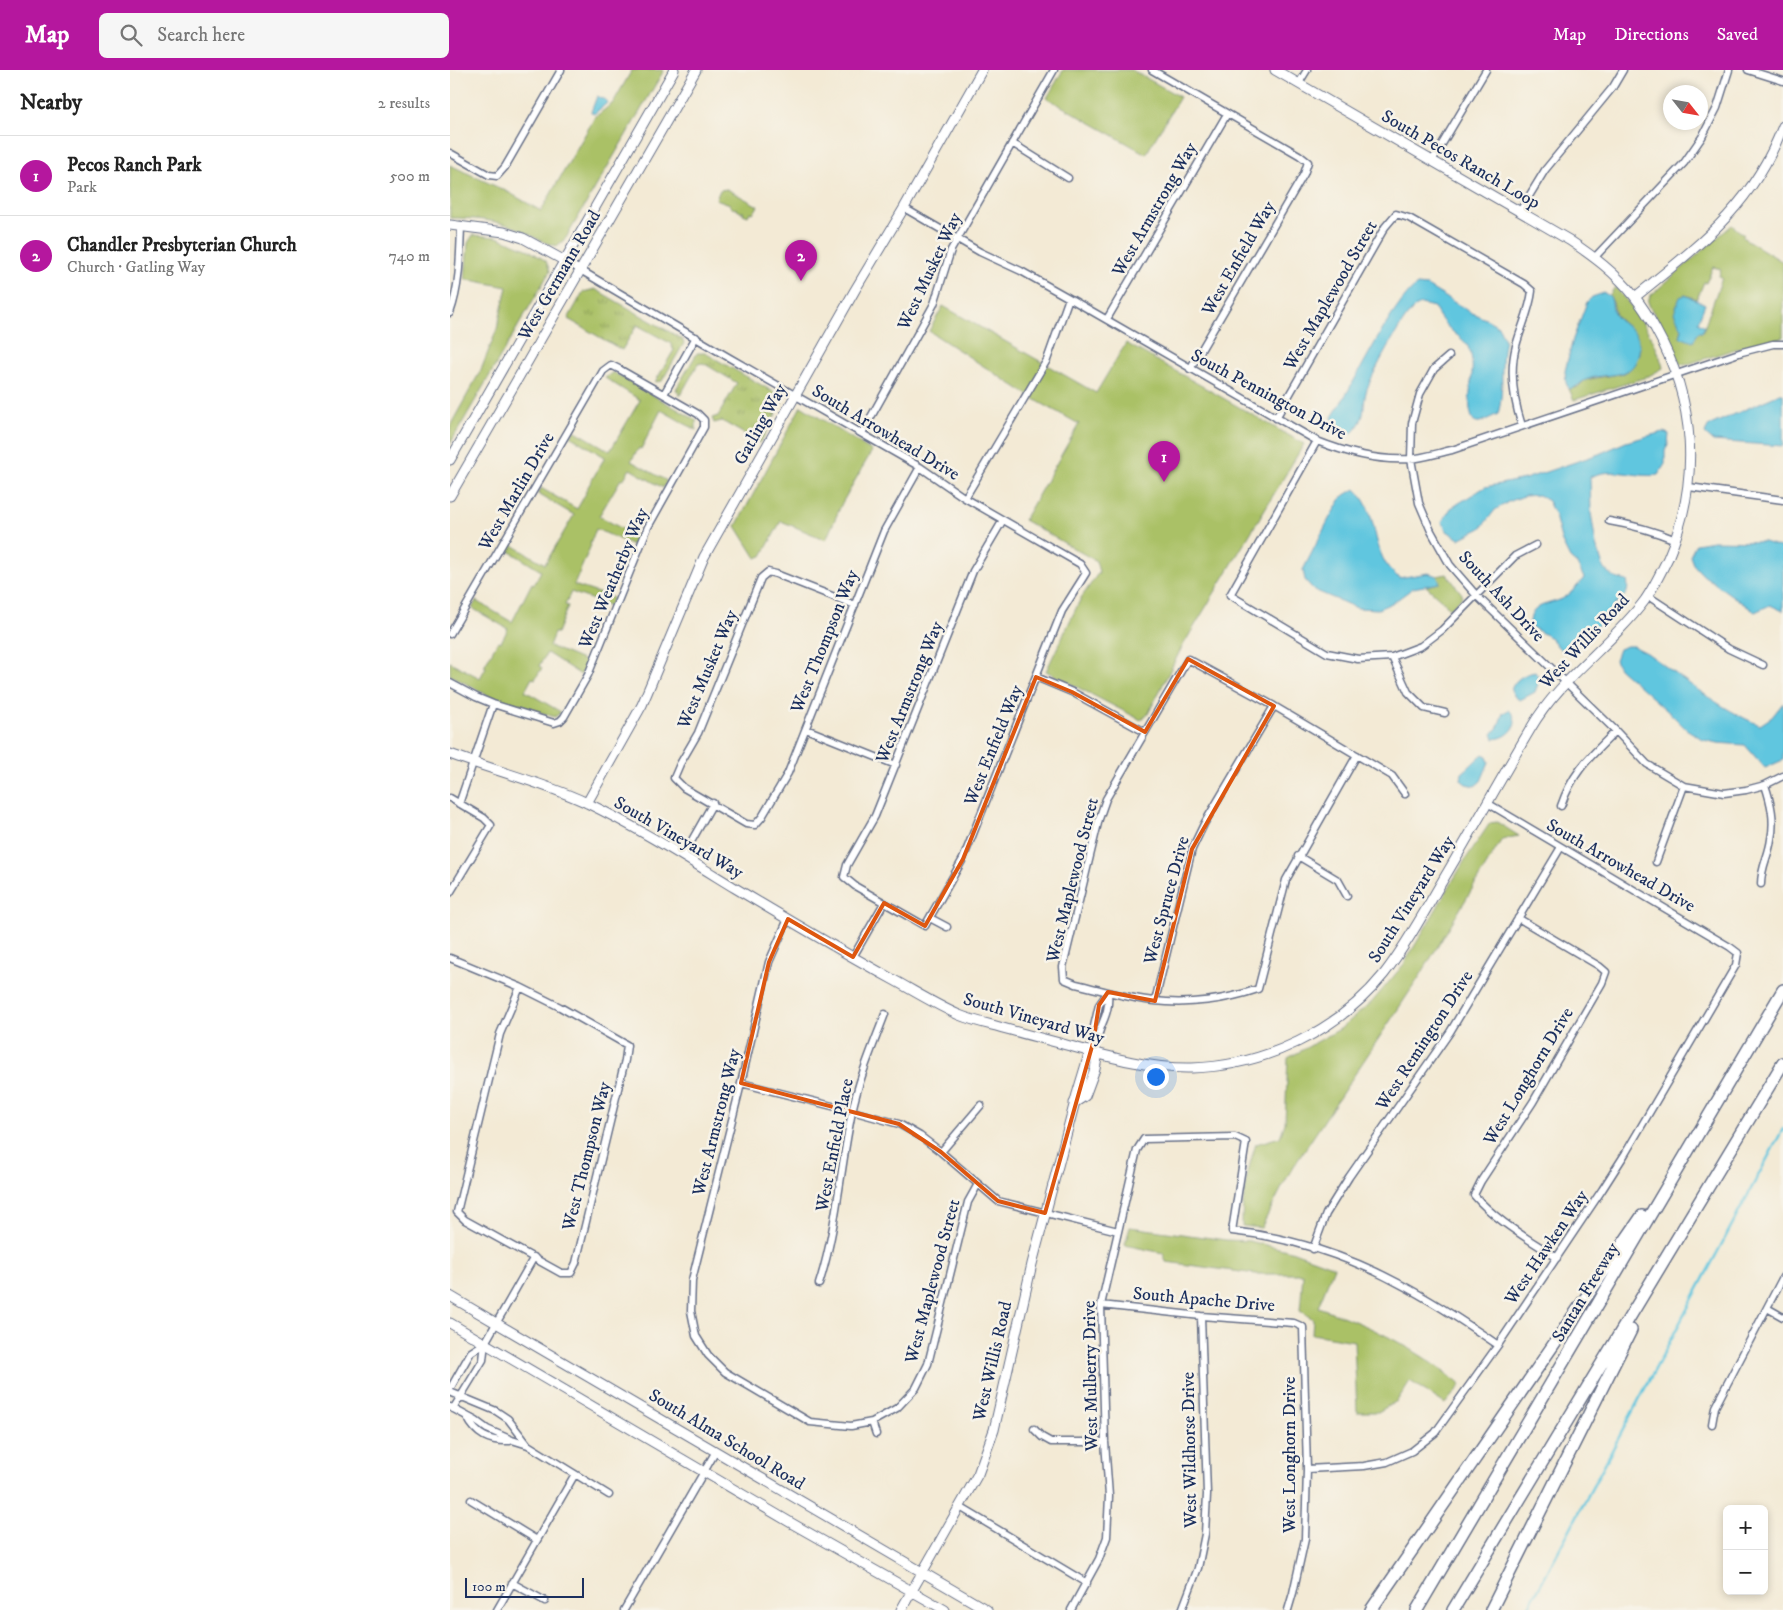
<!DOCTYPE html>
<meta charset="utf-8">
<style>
body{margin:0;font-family:"IM FELL DW Pica",serif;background:#f6f6f6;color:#222}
.controls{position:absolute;right:15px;bottom:15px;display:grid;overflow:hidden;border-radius:8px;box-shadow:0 2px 8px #0003}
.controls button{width:45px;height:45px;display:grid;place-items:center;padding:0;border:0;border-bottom:1px solid #e0e0e0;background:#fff;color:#222;font:25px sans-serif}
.compass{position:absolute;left:1213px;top:15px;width:45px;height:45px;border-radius:50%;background:#fff;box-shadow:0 2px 8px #0003;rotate:121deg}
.scale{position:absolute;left:15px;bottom:12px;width:119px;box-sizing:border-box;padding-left:5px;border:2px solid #1b2f5e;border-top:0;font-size:14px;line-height:18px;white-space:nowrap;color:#1b2f5e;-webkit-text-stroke:4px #f7f3e8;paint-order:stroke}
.you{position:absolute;left:705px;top:1006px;width:18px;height:18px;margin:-12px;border:4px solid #fff;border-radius:50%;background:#1a73e8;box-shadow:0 0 0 8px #1a73e833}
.badge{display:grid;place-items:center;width:32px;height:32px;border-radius:50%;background:#b5179e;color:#fff;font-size:16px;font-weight:700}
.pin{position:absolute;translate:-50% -41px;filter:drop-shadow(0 1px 2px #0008)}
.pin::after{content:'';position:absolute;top:26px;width:18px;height:15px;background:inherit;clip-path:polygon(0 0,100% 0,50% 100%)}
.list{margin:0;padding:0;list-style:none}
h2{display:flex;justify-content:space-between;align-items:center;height:65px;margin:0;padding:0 20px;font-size:21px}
h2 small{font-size:16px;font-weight:400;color:#767676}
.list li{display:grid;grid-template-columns:32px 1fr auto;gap:15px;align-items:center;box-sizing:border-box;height:80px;padding:0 20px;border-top:1px solid #e0e0e0}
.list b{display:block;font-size:19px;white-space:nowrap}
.list p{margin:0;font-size:16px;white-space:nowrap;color:#767676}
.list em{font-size:16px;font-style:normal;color:#767676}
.icon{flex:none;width:28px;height:28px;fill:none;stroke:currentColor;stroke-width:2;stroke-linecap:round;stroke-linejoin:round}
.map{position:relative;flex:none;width:1333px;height:1540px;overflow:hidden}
header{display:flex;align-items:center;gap:30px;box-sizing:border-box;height:70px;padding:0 25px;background:#b5179e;color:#fff}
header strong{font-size:24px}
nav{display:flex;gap:28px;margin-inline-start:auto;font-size:18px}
.search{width:350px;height:45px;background:#f6f6f6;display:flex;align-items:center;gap:12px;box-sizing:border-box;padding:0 18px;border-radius:8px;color:#767676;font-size:19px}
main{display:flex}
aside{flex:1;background:#fff}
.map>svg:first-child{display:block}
.grass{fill:url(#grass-tufts);stroke:#627862}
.park{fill:#aac166;stroke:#627862;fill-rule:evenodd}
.water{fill:#61c6df;stroke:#3e7a9e}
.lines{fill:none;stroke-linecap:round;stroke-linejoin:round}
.stream{stroke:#61c6df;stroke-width:2.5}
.street-casing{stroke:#677088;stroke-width:9}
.secondary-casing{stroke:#677088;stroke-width:11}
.highway-casing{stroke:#677088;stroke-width:14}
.street{stroke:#fff;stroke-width:6}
.secondary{stroke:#fff;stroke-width:9}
.highway{stroke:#fff;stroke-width:11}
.marked{fill:none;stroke:#de5710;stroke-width:4;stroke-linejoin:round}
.labels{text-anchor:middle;stroke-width:5;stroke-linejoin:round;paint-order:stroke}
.street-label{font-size:18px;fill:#1b2f5e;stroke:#f7f3e8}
</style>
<header>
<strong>Map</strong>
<div class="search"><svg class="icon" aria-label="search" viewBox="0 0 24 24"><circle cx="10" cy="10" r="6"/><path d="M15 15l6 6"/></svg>Search here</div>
<nav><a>Map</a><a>Directions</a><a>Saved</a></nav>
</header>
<main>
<aside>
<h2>Nearby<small>2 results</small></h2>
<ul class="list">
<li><span class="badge">1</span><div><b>Pecos Ranch Park</b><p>Park</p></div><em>500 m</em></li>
<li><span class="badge">2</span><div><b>Chandler Presbyterian Church</b><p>Church · Gatling Way</p></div><em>740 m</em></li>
</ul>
</aside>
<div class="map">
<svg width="1333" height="1540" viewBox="0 0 1333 1540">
<defs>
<pattern id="grass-tufts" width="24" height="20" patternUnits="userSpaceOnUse" patternTransform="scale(1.25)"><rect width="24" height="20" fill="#aac166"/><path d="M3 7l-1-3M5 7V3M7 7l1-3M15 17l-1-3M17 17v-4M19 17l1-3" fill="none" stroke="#8a9d57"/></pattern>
</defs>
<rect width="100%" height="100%" fill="#f7f3e8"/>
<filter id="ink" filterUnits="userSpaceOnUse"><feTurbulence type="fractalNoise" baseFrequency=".02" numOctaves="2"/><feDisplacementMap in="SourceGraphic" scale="10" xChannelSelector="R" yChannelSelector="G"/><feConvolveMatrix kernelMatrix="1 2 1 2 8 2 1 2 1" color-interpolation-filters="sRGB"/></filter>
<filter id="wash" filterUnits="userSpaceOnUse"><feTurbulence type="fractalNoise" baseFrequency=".0096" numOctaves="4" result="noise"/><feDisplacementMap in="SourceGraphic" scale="20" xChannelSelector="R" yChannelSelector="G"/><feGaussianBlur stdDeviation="1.12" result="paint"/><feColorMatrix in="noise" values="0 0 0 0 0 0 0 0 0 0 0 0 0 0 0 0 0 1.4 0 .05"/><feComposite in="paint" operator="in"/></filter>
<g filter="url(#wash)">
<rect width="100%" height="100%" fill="#f3ead5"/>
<!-- grass -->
<path class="grass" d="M 145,219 L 232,269 L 234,273 L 212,311 L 205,312 L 224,280 L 220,273 L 187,255 L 172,280 L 118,249 L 133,222 Z
M 247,283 L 255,283 L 329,325 L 332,333 L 310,373 L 272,351 L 264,353 L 262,348 L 268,346 L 287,313 L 253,293 L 248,294 L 230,326 L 226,319 Z"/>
<!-- park -->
<path class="park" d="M 182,0 L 214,0 L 116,168 L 107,176 C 91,173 81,164 67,158 C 45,150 23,148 0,148 L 0,95 L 58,122 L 91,141 L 145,47 L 163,33 Z
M 613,0 L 682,0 L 730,27 L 696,84 L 597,28 Z
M 277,119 L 308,136 L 305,141 L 304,141 L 303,143 L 300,142 L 298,146 L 293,144 L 294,142 L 291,142 L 287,140 L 287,138 L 284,139 L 281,137 L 280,134 L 266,129 L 270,120 Z
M 1282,155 L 1294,165 L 1292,167 L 1333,192 L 1333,268 L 1304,273 L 1235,295 L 1230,294 L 1215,261 L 1200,237 L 1198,232 L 1200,226 ZM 1263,197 L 1271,199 L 1269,206 L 1272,208 L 1253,261 L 1230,267 L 1232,259 L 1235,225 L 1247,229 L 1254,212 L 1256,213 Z
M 23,165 L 47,167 L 79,180 L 96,191 L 100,201 L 0,374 L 0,356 L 31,300 L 47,259 L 57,217 L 15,209 L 18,173 Z
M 1165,217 C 1184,238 1207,270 1213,298 L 1197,307 L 1124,330 L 1119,319 L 1128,317 L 1135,310 L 1175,303 L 1189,283 L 1187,266 L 1166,246 L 1163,232 L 1159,226 Z
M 493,236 L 646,323 L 676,273 L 854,374 L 732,577 L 698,644 L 691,650 L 596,601 L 631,528 L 649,502 L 646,491 L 574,450 L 629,354 L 589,332 L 479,261 Z
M 163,302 L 246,350 L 246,360 L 211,340 L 191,379 L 189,378 L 181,391 L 217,411 L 213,418 L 180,399 L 173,410 L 171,409 L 149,446 L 187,467 L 183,475 L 146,459 L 140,474 L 141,475 L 124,515 L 163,528 L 160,536 L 121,522 L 115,535 L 118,536 L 107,563 L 104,563 L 99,576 L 137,592 L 131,605 L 97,583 L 89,596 L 92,598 L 85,609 L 82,608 L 75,621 L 111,642 L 105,647 L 39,626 L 0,605 L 0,592 L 30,608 L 36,597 L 34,596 L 48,571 L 51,572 L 58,559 L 22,538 L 26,531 L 62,552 L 82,513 L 84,514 L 91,501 L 56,479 L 59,473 L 95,494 L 124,445 L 88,424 L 91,418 L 127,439 L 136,423 L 135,422 L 155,387 L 121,367 L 124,360 L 160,381 L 190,330 L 155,308 Z
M 351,336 L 422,381 L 392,433 L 376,470 L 331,451 L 312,486 L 306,488 L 286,456 Z
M 997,504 L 1012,524 L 1012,527 L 1001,539 L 976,516 L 989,513 L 987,506 Z
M 1047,752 L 1069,766 L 1052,769 L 970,906 L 840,1102 L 811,1158 L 792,1156 C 792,1128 797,1100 806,1074 L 830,1067 L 835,1053 L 838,988 L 890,959 L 922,932 L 954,894 L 1015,790 L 1040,753 Z
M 680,1157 L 776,1170 L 799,1171 L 841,1181 L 884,1197 L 868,1237 C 905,1250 941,1266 973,1287 C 986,1295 999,1306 1011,1315 L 995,1334 L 960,1311 L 947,1331 L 928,1342 L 907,1342 L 904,1271 L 862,1264 L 863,1249 L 850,1241 L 853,1204 L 806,1204 L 716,1192 L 713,1183 L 675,1175 Z"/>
<!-- water -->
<path class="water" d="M 147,26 L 156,30 L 157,33 L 144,44 L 141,42 Z
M 967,215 L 977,216 L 1022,243 L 1038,250 L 1048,256 L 1055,270 C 1049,294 1055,321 1048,344 L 1031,352 L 1024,352 C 1012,330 1029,302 1019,279 C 1016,271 1009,267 1003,262 C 994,254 989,247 984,237 L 971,234 C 969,235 966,236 964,238 C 953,247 920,307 916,322 C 912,341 917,348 901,364 C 891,361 884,358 882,347 C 904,314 920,278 942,245 C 950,234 956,224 967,215 Z
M 1154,223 L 1160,226 C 1163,232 1162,240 1165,245 C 1170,254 1183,257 1187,267 C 1190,273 1190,280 1188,286 C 1181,312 1155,301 1136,310 C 1129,313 1129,317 1119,319 L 1116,313 L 1115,301 L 1123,269 L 1137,232 L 1142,227 Z
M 1235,225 L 1255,234 L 1248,252 L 1255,256 L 1252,262 L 1248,262 L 1243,272 L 1230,267 L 1232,259 L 1224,243 L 1230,227 Z
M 1330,324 L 1333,324 L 1333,376 L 1263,371 L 1255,364 L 1258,356 Z
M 1213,362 L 1219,364 L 1218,374 L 1215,381 L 1215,394 L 1208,405 C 1184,408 1164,396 1140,407 L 1141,443 L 1146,475 L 1154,499 L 1165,508 L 1177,511 C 1178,515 1178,518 1177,522 C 1174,528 1167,532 1163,537 C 1149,555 1136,570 1117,583 L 1109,578 L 1101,568 L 1080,556 C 1079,532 1099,536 1114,528 C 1122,523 1128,515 1134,508 L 1127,494 L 1120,488 L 1112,472 L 1105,446 L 1098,431 L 1088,425 L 1074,426 L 1058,432 L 1045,440 L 1031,458 L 1009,469 L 997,461 L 992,452 L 1001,438 L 1035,417 L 1075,409 L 1149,384 L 1176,372 Z
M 905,419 C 928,441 921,473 938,497 C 941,501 946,505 949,508 L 978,503 L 987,506 L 990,513 L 963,518 L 944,532 L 928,539 L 907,538 L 864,520 L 855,510 L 853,500 L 879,449 L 892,427 Z
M 1263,471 L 1314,472 L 1333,478 L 1333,541 L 1320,535 L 1305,542 L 1253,505 L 1243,494 L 1240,486 L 1246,474 Z
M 1177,576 L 1183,576 L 1197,583 C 1231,607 1271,640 1310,655 L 1322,647 L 1333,633 L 1333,690 L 1315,698 L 1295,675 L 1267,673 L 1254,670 L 1236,659 L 1222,645 L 1169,598 L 1165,590 L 1169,579 Z
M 1085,602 L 1090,609 L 1085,622 L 1070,630 L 1065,627 L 1061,620 C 1065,609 1074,604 1085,602 Z
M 1059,640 C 1073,653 1060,668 1044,669 L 1042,664 L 1048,657 L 1053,643 Z
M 1033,684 L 1037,686 L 1039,692 L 1031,711 L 1025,716 L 1016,714 L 1011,710 L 1012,703 C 1020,697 1025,690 1033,684 Z"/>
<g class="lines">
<!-- stream -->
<path class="stream" d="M 1077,1540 L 1333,1059"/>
</g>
</g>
<g filter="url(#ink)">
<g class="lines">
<!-- street casing -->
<g class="street-casing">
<path id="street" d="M 702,0 L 849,85 L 858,92 L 854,104 L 740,299
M 1298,0 L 1333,11
M 849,13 L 857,0
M 562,73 L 618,108
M 0,83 L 39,105 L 47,106 L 55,97 L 111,0
M 982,91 L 1036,0
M 454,138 L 530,182 L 571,201 L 619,228 L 867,371 C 897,383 927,391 959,389 C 973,388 988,383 1002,380 L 1292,282 L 1323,274 L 1333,274
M 1070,141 L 1095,100 L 1163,17 L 1173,0
M 1145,187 L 1234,93 L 1252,67 L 1267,38 L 1279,0
M 115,191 L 278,287 L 470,397 L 515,428 L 630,494 L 636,503 L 612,541 L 513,789 L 475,856 L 405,816 L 394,807 L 397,795 L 425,746 L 523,501 L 553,450
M 0,243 C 10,216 10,184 11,155
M 657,249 L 777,44
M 999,286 L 984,299 L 970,324 L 962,353 L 961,389 L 969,433 L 981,461 L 1000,495 L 1026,525 L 1166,661 L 1197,694 L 1234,716 L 1274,723 L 1296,720 L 1315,715 L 1333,706
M 214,324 L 246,267
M 826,348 L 935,157 L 946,144 L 959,148 L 1074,214 L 1082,221 C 1080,240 1071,257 1066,276 C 1059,302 1064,331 1072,356
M 412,363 L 484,234 L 501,180 L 604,0
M 867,371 L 780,525 L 877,583 L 908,589 L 942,587 L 971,576 L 992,560 L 1065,486 L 1086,475
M 1239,417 L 1333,430
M 515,428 L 597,290 L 619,228
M 1159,451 C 1183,455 1204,461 1226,470
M 1198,526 L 1279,579 L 1313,595
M 405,535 L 326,504 L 318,502 L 311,508 L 248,663 L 230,694 L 224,708 L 234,718 L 296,754 L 305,755 L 312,747 L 338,703 L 434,461 L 470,397
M 0,564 L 153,301 L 161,295 L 169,299 L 248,344 L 254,350 L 254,357 L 198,457 L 138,605 L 114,647 L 110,651 L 104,653 L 43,634 L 26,627 L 0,613
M 942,587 L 958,622 L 974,638 L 995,643
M 586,607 L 622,622 L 695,662
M 356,659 L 446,695
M 907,685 L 836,810 L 808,919 C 776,930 738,935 705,931 C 679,929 652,920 626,914 L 614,909 L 613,897 L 649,749 L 656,729 L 738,589 L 824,636 L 942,706 L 955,724
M 0,728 L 34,748 L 41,755 L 0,823
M 9,734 L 43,634
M 1111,736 C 1123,701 1140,687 1166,661
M 233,786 L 263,733
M 848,786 L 888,810 L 897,826
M 1206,792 L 1234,716
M 1311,814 C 1311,796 1319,786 1321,769 C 1325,750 1321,733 1315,715
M 480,848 L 497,857
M 1068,848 L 1149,896 L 1156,902 L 1152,913 L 1083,1032 L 1031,1111 L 1024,1125 C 1046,1151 1079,1169 1107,1188
M 338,849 L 319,892 L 289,1022 L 242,1210 L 241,1241 L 246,1266 L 258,1285 L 275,1302 L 360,1352 L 401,1356 L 422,1352 L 447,1338 L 466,1318 L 478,1294 L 518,1132 L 528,1114
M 403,887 L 434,833
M 0,888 L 70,917 L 110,937 L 177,975 L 175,990 L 126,1193 L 121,1203 L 111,1203 L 15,1150 L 7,1142 L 50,964 L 70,917
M 705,931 L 742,779 L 754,754 L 824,636
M 643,973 L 641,969 L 649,935 L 658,922
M 640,981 L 643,973 L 647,971 C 651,950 660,946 658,922
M 291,1013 L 402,1041 L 449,1054 L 470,1066 L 491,1082 L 548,1131 L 668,1161
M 491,1082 L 531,1035
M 863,1179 L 876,1144 L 899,1107 L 1000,962 L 1111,777
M 369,1214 C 387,1158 390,1099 402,1042 C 409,1008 423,976 435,944
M 651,1235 L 751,1246 L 844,1253 L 853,1257 L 857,1399 L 855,1469 L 843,1523 L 838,1540
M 1317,1238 L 1333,1247
M 0,1319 L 21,1282 L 35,1273
M 0,1322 L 46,1341 L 58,1349 L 78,1375
M 0,1337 L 26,1351 L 37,1359 L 62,1370 L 78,1375 L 159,1425
M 3,1339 L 33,1290 L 35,1273 L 84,1187
M 17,1347 C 26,1365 39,1372 60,1371
M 422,1352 L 426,1364
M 1262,1354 L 1265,1337 L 1333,1207
M 584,1359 L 592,1367 L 601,1372 L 655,1372
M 857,1399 L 914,1396 L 937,1392 L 962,1381 L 985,1363 L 1048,1275 L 1152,1120 L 1175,1084 L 1286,895 L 1288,883 L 1280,877 L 1039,734
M 21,1430 L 87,1470
M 510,1437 L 637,1513
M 62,1513 L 95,1531
M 47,1540 L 125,1404
M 174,1540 L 266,1381
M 621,1540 L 649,1489 L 657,1467 L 659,1426 L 655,1372 L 651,1235 L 687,1080 L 694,1069 L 785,1067 L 796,1072 L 782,1161 C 839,1167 898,1186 948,1213 C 983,1231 1016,1253 1048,1275
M 732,1540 L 748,1498 L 755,1464 L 757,1424 L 751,1246"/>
</g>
<!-- secondary casing -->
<g class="secondary-casing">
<path id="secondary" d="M 0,155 L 54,162 L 73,168 L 115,191
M 1185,227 C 1249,175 1303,136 1333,56
M 0,390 L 224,0
M 0,426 L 246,0
M 0,684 C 45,701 92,712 135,732 C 187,757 236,788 285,818 C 337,849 389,880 442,909 C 464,921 486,935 509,945 C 521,950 534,953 546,956 C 570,963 595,969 620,976 C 659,987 701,999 742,998 C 815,996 888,961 934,904 C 955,877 972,846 990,815 C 1021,763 1050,710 1081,658 C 1110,608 1161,576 1195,530 C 1204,517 1211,502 1218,488 C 1251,411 1246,331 1205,258 C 1199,247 1192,236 1184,226 C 1166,203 1143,186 1119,170 L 825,0
M 137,733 L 192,635 L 254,487 L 405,220 L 454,138 L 532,0
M 624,1033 L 635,1026 L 645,999 L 648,983
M 0,1226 L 537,1540
M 0,1253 L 343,1454 L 495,1540
M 451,1540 L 528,1404 L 544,1360 L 582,1194 L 627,1024 L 640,981"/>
</g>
<!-- highway casing -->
<g class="highway-casing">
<path id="highway" d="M 921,1540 L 1192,1146
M 967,1540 L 1333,920
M 1003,1540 L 1333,993
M 1041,1540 L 1181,1260"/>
</g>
<!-- street -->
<use href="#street" class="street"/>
<!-- secondary -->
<use href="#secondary" class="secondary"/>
<!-- highway -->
<use href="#highway" class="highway"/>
</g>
</g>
<!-- marked area -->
<path class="marked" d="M 738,589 L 824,636 L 742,779 L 705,931 L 658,922 L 649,935 L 643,973 L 595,1143 L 548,1131 L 491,1082 L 449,1054 L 291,1013 L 319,892 L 338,849 L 403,887 L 434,833 L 475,856 L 513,789 L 586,607 L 622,622 L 695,662 Z"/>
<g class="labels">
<!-- street labels -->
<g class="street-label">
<text transform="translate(1011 89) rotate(30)" y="6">South Pecos Ranch Loop</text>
<text transform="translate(704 139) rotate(-60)" y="6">West Armstrong Way</text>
<text transform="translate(788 188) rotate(-60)" y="6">West Enfield Way</text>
<text transform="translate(479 201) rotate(-65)" y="6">West Musket Way</text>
<text transform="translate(109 205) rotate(-60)" y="6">West Germann Road</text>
<text transform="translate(880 225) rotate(-60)" y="6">West Maplewood Street</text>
<text transform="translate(819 324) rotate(28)" y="6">South Pennington Drive</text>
<text transform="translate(310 354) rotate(-61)" y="6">Gatling Way</text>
<text transform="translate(436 362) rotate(31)" y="6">South Arrowhead Drive</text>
<text transform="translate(66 421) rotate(-60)" y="6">West Marlin Drive</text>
<text transform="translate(163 508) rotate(-67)" y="6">West Weatherby Way</text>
<text transform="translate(1052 526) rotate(47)" y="6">South Ash Drive</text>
<text transform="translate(374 571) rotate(-68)" y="6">West Thompson Way</text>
<text transform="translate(1134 571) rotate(-47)" y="6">West Willis Road</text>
<text transform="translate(257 599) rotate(-67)" y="6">West Musket Way</text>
<text transform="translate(459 622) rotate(-68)" y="6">West Armstrong Way</text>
<text transform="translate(543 675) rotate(-68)" y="6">West Enfield Way</text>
<text transform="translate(229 767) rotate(30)" y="6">South Vineyard Way</text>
<text transform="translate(1171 795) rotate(30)" y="6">South Arrowhead Drive</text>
<text transform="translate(622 810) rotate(-76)" y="6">West Maplewood Street</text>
<text transform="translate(961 829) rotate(-58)" y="6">South Vineyard Way</text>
<text transform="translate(716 830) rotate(-75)" y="6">West Spruce Drive</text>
<text transform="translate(584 948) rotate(16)" y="6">South Vineyard Way</text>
<text transform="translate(974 970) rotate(-57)" y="6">West Remington Drive</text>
<text transform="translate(1078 1006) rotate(-59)" y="6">West Longhorn Drive</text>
<text transform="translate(266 1052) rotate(-76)" y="6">West Armstrong Way</text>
<text transform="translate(384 1075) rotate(-79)" y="6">West Enfield Place</text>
<text transform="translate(136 1086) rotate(-76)" y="6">West Thompson Way</text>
<text transform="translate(1096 1177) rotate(-56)" y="6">West Hawken Way</text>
<text transform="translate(482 1211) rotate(-75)" y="6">West Maplewood Street</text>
<text transform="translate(1135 1222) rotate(-59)" y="6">Santan Freeway</text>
<text transform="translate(754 1229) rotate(5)" y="6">South Apache Drive</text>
<text transform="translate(542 1291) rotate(-77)" y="6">West Willis Road</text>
<text transform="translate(640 1306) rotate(-91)" y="6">West Mulberry Drive</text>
<text transform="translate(277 1369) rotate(31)" y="6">South Alma School Road</text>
<text transform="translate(739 1380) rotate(-91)" y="6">West Wildhorse Drive</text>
<text transform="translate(839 1385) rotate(-90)" y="6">West Longhorn Drive</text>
</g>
</g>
</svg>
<div class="controls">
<button>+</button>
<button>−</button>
</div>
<svg class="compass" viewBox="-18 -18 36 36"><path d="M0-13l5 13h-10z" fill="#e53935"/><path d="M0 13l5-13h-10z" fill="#767676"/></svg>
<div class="scale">100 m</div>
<div class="you"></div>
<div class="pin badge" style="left:714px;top:412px">1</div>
<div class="pin badge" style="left:351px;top:211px">2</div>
</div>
</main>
